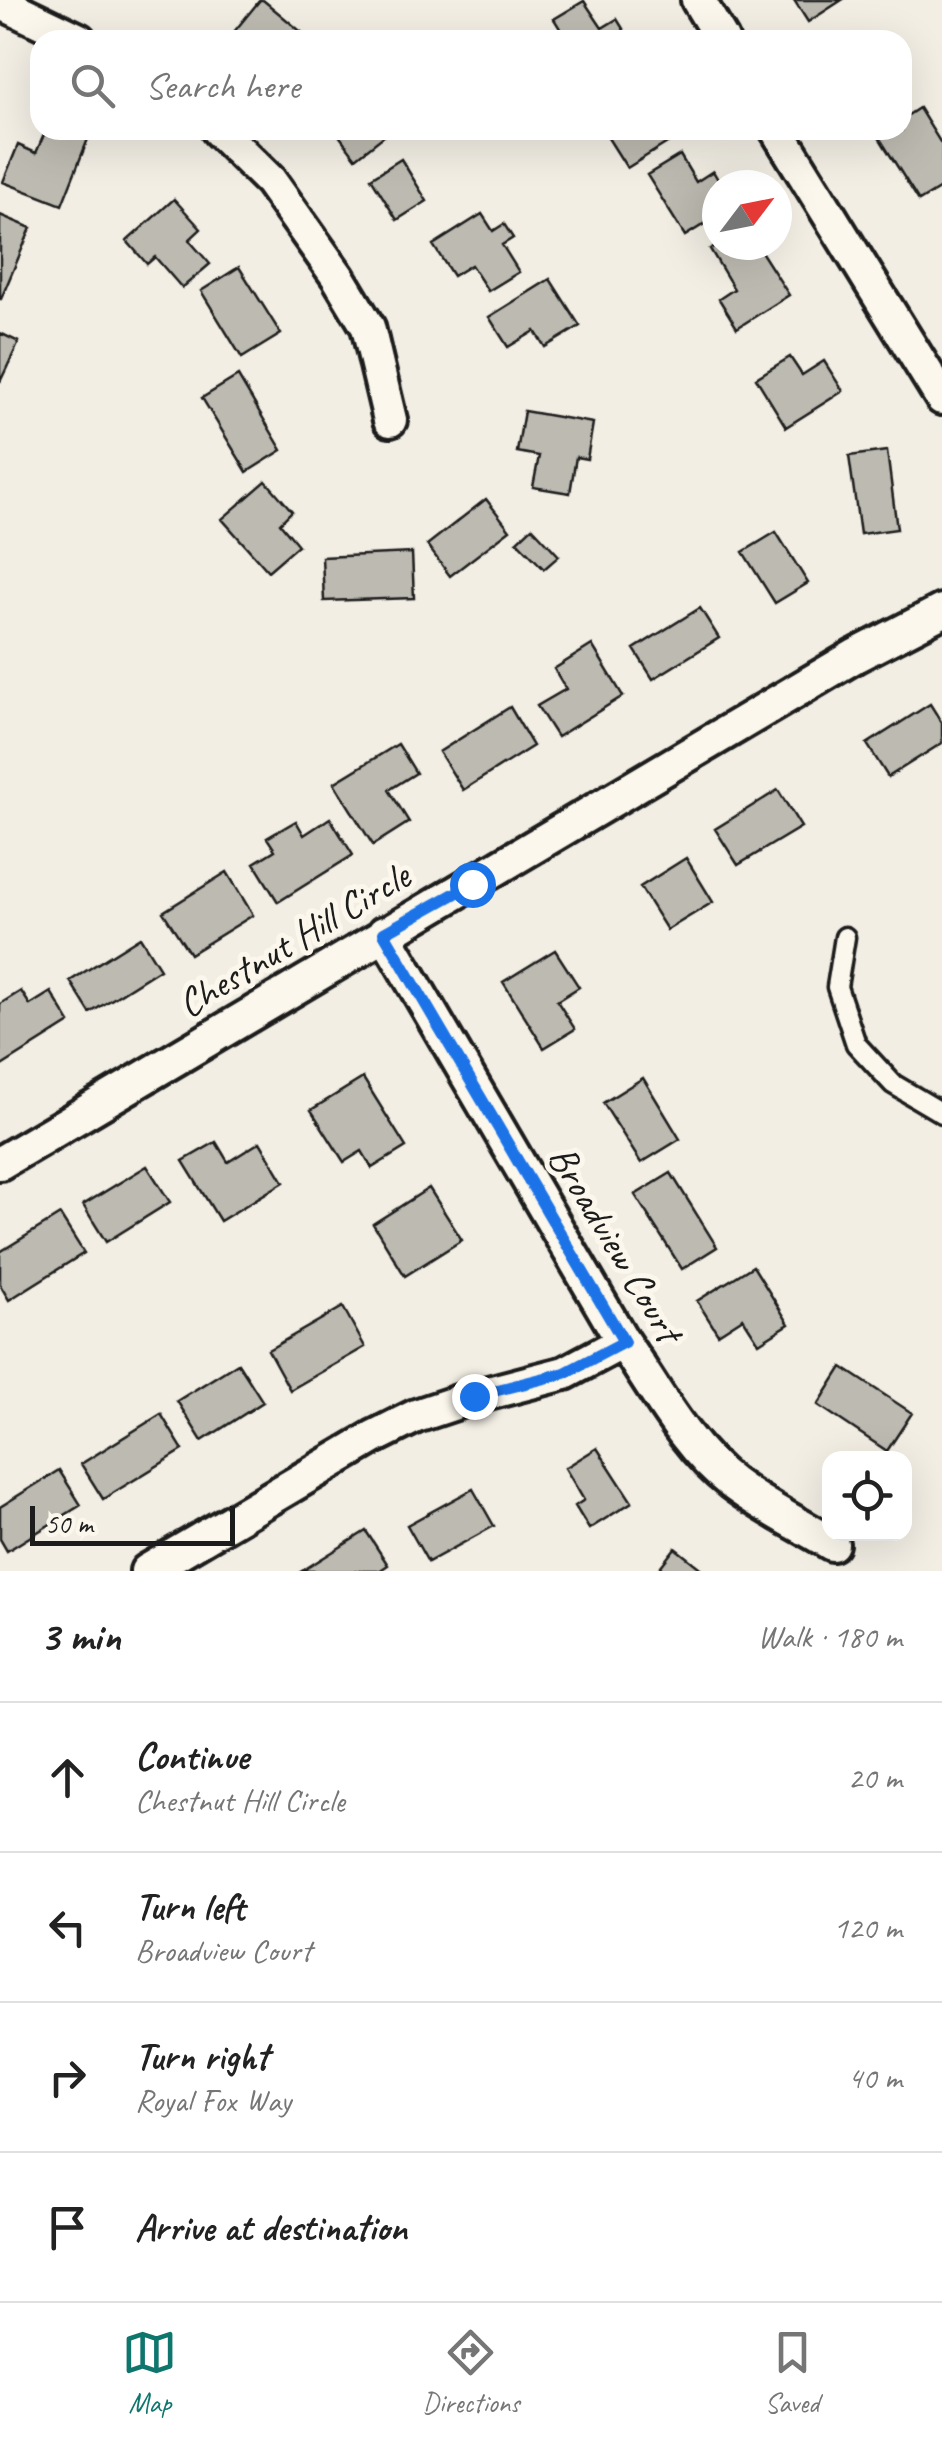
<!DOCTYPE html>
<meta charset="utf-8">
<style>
body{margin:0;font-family:Caveat,sans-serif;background:#f6f6f6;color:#222}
.controls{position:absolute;right:30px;bottom:30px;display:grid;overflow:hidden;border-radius:20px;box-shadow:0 10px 40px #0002}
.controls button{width:90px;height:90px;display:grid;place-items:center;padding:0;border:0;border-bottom:2px solid #e0e0e0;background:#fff;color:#222;font:50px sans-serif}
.compass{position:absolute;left:702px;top:170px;width:90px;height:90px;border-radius:50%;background:#fff;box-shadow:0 10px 40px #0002;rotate:58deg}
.scale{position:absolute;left:30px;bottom:25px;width:205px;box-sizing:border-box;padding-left:10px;border:5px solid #1c1c1c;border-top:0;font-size:28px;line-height:35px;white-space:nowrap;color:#1c1c1c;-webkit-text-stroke:8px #fbf7ec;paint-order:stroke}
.stop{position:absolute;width:30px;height:30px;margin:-22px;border:8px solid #1a73e8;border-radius:50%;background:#fff}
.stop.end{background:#1a73e8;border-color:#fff;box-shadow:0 2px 10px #0008}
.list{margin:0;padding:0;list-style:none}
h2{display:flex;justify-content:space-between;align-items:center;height:130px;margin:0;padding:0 40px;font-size:42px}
h2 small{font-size:32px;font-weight:400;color:#767676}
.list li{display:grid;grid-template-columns:65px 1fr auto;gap:30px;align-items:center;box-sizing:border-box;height:150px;padding:0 40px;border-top:2px solid #e0e0e0}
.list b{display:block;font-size:38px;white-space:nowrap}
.list p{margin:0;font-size:32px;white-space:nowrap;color:#767676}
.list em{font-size:32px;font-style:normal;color:#767676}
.icon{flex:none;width:55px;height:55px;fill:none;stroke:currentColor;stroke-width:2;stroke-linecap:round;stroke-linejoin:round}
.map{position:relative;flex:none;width:942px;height:1571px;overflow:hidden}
.search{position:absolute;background:#fff;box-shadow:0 10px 40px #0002;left:30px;right:30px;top:30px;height:110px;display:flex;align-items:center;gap:25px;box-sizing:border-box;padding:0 35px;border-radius:30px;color:#767676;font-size:38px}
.sheet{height:730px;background:#fff}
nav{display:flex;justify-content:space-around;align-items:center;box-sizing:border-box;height:140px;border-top:2px solid #e0e0e0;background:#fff;font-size:28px;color:#767676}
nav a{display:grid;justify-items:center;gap:5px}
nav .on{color:#0f766e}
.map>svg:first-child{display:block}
.building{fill:#bdbab1;stroke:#1c1c1c;stroke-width:2.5}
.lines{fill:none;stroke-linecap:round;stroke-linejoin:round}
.lane-casing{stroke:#1c1c1c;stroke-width:25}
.street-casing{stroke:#1c1c1c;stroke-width:40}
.lane{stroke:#fbf7ec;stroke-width:18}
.street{stroke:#fbf7ec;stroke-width:32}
.route{stroke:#1a73e8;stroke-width:12}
.labels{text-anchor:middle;stroke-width:10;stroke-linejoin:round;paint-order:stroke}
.street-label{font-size:40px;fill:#1c1c1c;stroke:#fbf7ec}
</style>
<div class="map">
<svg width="942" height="1571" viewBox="0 0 942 1571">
<rect width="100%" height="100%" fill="#f2eee4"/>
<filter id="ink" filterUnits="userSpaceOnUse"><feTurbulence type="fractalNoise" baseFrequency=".01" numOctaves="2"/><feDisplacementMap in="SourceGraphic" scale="20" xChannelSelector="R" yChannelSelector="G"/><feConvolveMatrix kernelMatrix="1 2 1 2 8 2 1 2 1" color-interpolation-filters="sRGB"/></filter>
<g filter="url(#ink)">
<!-- building -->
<path class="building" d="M 260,0 L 263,0 L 311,40 L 241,40 L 233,33 Z
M 794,0 L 842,0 L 808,22 Z
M 584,1 L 602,28 L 617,19 L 630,40 L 567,40 L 554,19 Z
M 919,108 L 942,145 L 942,187 L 919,201 L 877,134 L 883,130 L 902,130 L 902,119 Z
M 46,130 L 80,130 L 90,134 L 62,205 L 3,182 L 18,145 L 36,153 Z
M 335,130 L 388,130 L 389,132 L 356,158 Z
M 603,130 L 688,130 L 627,168 Z
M 680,155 L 696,182 L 713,171 L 721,185 L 717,185 L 717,216 L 685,236 L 647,175 Z
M 401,159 L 427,201 L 397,220 L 371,178 Z
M 174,199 L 201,229 L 189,240 L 210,264 L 182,288 L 155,257 L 147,264 L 127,241 Z
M 482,214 L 493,231 L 504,224 L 513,238 L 502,245 L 519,272 L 488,291 L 471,265 L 453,276 L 433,245 Z
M 0,215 L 31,228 L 1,299 L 0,299 Z
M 717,245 L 757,245 L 789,295 L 737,328 L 719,299 L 734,289 L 710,249 Z
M 239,267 L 281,334 L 242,358 L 201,291 Z
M 550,279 L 580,326 L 545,347 L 535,331 L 508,347 L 489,317 Z
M 0,333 L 19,342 L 0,382 Z
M 790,357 L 802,375 L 824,361 L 843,391 L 786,427 L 756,378 Z
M 238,376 L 282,450 L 247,472 L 202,398 Z
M 524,411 L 593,423 L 587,459 L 576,457 L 570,493 L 533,487 L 539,456 L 517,452 Z
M 887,451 L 897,529 L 860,534 L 849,456 Z
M 266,481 L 292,511 L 280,523 L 298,545 L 268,571 L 222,519 Z
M 486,499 L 510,530 L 450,576 L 427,545 Z
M 532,527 L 559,556 L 544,569 L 517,541 Z
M 776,532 L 808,583 L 775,603 L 743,552 Z
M 412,553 L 414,598 L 324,601 L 322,557 Z
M 700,608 L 719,638 L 653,679 L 634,649 Z
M 592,645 L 623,696 L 557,737 L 537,706 L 566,689 L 554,669 Z
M 930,704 L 942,723 L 942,743 L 888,777 L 867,744 Z
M 510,707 L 533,746 L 463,790 L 439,752 Z
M 398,744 L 416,773 L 389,790 L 409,822 L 373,845 L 334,783 Z
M 778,790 L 801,827 L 738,865 L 715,829 Z
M 330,818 L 353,855 L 278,902 L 254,863 L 275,850 L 267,838 L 296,821 L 304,835 Z
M 686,858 L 713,902 L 667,930 L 640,887 Z
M 227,872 L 253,915 L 190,954 L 163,912 Z
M 140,937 L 160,969 L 90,1013 L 70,981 Z
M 555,950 L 579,987 L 557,1001 L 575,1029 L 544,1048 L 503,982 Z
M 21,991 L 30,1005 L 51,992 L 70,1023 L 0,1067 L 0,1004 Z
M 363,1078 L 406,1147 L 372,1168 L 362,1151 L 344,1162 L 311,1110 Z
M 643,1078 L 680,1139 L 641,1163 L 603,1103 Z
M 216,1142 L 228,1162 L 260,1142 L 284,1182 L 220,1221 L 183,1161 Z
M 147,1166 L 170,1202 L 106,1242 L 83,1205 Z
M 671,1173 L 717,1247 L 682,1269 L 635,1195 Z
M 429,1188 L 462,1240 L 405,1276 L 373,1224 Z
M 60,1215 L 84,1253 L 9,1300 L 0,1285 L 0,1252 Z
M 753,1266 L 789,1324 L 759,1343 L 743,1318 L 718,1334 L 697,1301 Z
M 343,1307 L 365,1347 L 290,1390 L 268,1350 Z
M 238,1363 L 263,1402 L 202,1441 L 177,1401 Z
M 842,1367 L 912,1413 L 887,1451 L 818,1405 Z
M 161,1414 L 183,1450 L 103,1499 L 81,1464 Z
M 597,1448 L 632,1502 L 589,1529 L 575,1506 L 584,1500 L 565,1468 Z
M 59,1470 L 81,1505 L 7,1551 L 0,1539 L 0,1507 Z
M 473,1489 L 494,1526 L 428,1562 L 407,1525 Z
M 366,1531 L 388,1565 L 379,1571 L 302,1571 Z
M 675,1548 L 704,1571 L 657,1571 Z"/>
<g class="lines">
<!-- lane casing -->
<g class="lane-casing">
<path id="lane" d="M 845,937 L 837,987 L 856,1044 L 893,1084 L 942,1113"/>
</g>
<!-- street casing -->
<g class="street-casing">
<path id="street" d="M 698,0 L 722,40
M 0,2 L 79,40
M 218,130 L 270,181 L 338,277 L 368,327 L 390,420
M 777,130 L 942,398
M 384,933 L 623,1342 C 655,1389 686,1448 732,1483 C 762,1506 799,1524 832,1544
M 0,1163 L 855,656 L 942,611
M 147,1571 L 374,1437 L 416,1416 L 473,1397 L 565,1373 L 623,1342"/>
</g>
<!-- lane -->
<use href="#lane" class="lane"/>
<!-- street -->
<use href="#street" class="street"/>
</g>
</g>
<g class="lines" filter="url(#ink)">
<!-- route -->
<path class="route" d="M 472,884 L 384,933 L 624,1342 L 565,1373 L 474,1396"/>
</g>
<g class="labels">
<!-- street labels -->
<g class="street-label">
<text transform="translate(293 939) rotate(-31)" y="14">Chestnut Hill Circle</text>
<text transform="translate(616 1243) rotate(59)" y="14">Broadview Court</text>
</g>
</g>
</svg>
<div class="controls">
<button><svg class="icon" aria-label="locate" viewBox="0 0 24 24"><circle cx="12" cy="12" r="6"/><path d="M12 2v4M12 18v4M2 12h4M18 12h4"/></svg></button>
</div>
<svg class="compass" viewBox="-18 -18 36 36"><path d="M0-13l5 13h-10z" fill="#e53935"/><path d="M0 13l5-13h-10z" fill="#767676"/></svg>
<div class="scale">50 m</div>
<div class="stop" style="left:472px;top:884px"></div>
<div class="stop end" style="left:474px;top:1396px"></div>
<div class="search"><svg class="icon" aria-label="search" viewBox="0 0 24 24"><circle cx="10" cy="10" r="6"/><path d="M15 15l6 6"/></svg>Search here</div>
</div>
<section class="sheet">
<h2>3 min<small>Walk · 180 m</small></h2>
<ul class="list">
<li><svg class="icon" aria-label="ahead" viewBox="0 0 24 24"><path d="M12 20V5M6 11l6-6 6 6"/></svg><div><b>Continue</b><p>Chestnut Hill Circle</p></div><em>20 m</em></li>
<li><svg class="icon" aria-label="left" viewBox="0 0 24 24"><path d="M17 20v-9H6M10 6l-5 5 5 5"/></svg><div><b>Turn left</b><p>Broadview Court</p></div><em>120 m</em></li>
<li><svg class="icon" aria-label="right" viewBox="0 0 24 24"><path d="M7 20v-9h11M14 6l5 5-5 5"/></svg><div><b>Turn right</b><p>Royal Fox Way</p></div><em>40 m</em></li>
<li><svg class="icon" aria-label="arrive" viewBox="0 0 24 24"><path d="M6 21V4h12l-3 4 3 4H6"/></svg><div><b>Arrive at destination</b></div></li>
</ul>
</section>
<nav>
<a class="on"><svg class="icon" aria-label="map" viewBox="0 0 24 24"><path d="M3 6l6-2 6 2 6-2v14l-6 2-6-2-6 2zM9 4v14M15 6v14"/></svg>Map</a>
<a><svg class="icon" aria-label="directions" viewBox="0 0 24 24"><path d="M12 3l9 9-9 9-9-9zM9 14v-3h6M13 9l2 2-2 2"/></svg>Directions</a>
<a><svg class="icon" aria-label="saved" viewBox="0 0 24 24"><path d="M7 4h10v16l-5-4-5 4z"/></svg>Saved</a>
</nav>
